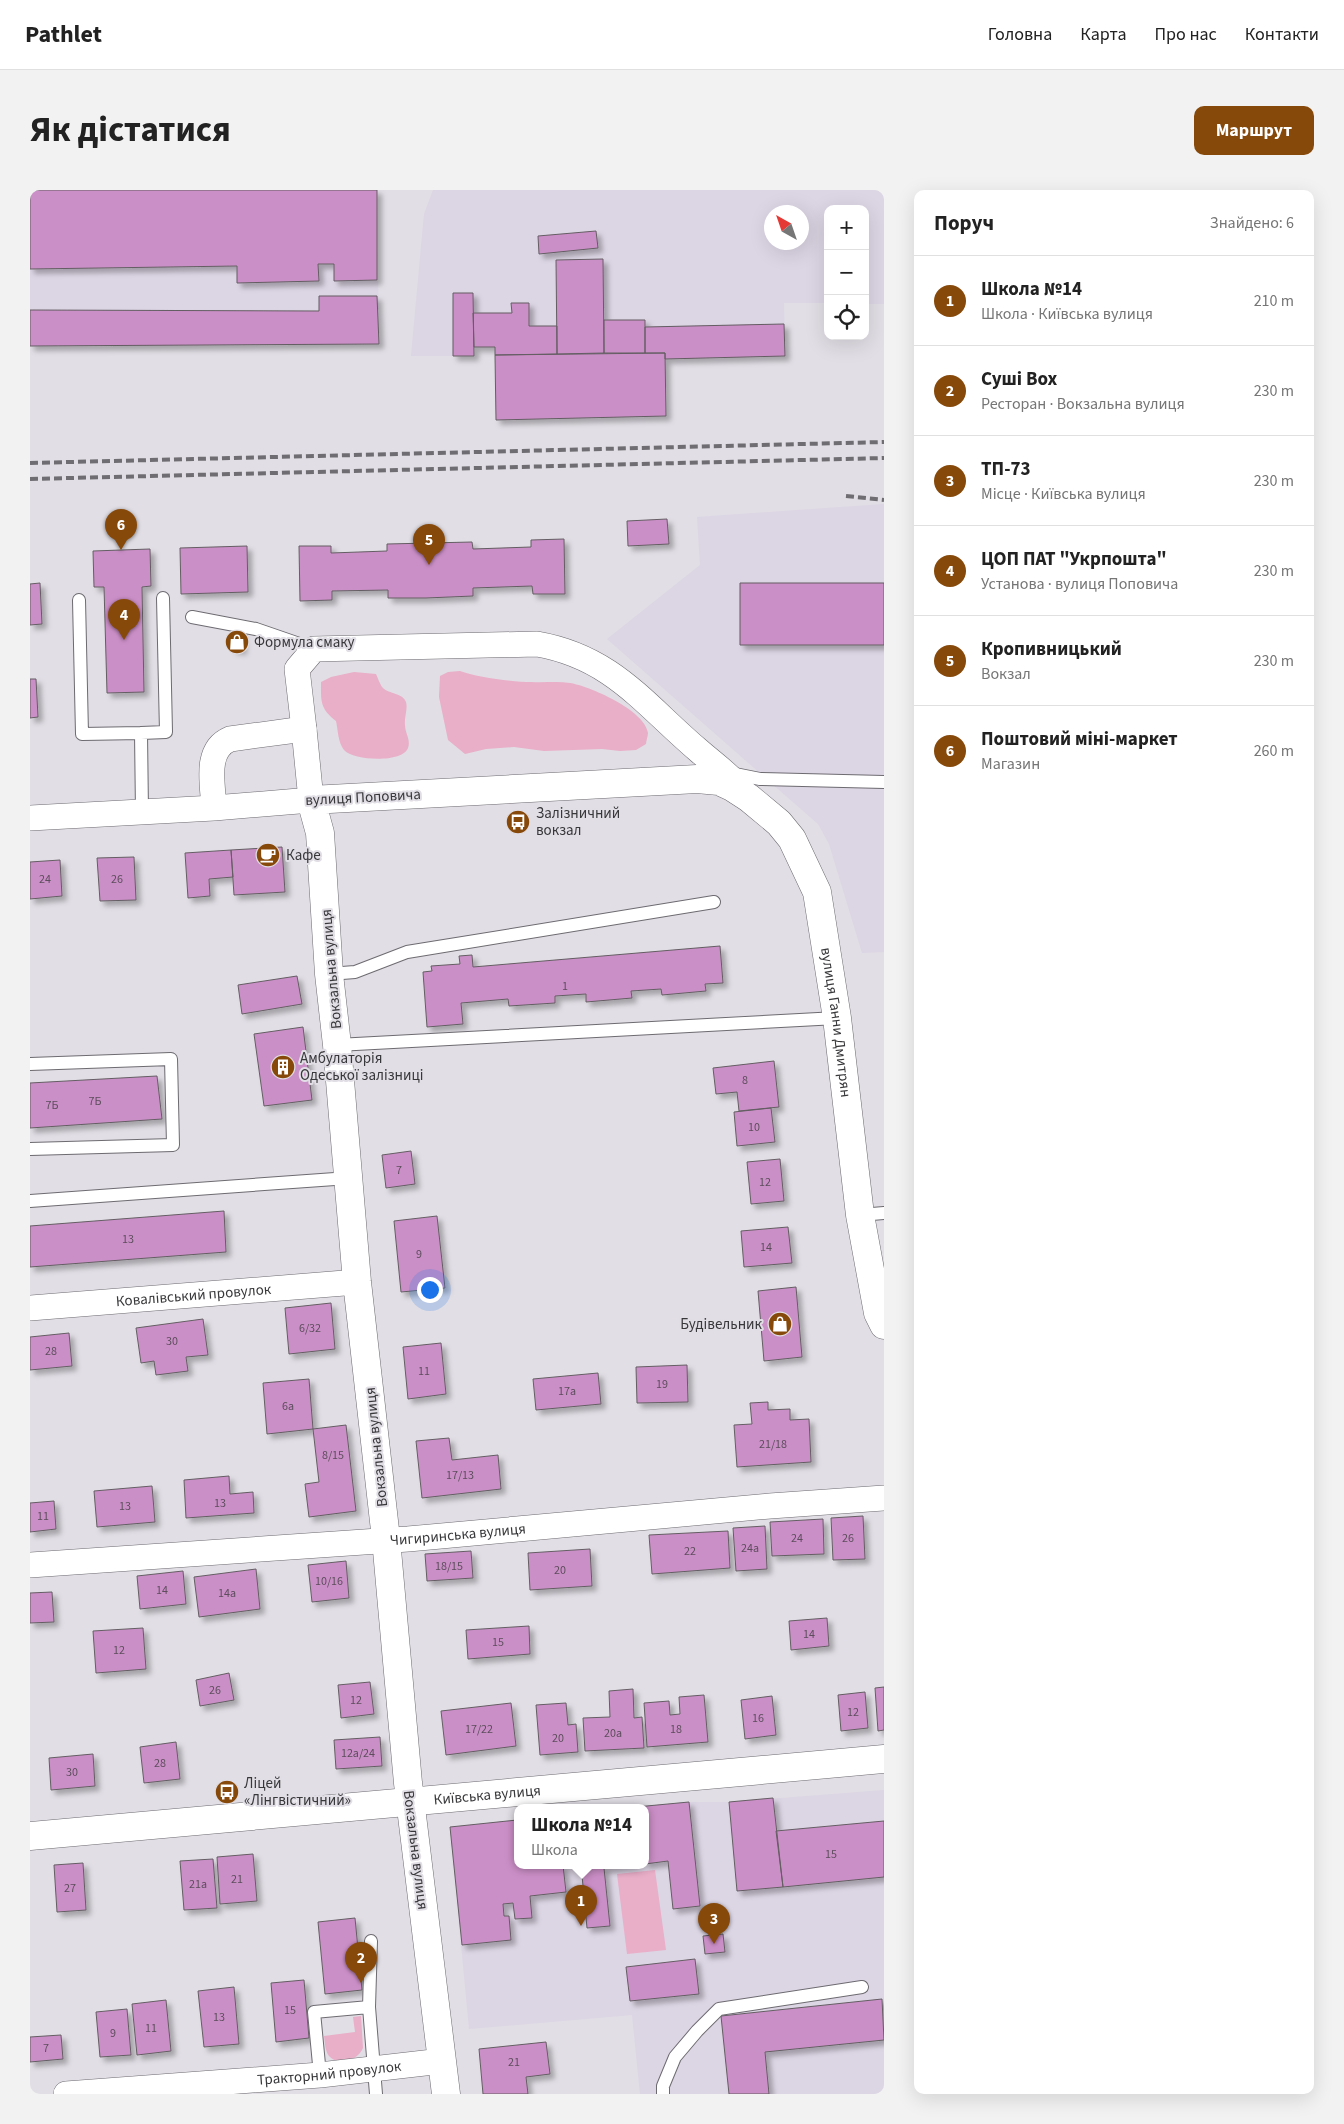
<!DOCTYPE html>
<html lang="uk">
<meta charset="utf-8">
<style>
body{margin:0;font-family:"Source Sans 3",sans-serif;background:#f2f2f2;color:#222}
.controls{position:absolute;right:15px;top:15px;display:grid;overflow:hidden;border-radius:10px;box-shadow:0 5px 20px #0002}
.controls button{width:45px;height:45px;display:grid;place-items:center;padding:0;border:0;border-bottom:1px solid #e0e0e0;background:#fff;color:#222;font:25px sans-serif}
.compass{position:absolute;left:734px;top:15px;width:45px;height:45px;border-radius:50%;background:#fff;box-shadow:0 5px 20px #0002;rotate:320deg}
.you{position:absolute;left:399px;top:1099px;width:18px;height:18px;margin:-12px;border:4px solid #fff;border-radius:50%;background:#1a73e8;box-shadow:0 0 0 8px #1a73e833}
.badge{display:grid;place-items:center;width:32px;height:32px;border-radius:50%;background:#87490a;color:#fff;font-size:16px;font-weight:700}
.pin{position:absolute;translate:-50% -41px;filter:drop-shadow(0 1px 2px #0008)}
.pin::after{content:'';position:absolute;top:26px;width:18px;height:15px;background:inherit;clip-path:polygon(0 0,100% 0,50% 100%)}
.popup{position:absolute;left:484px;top:1614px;width:135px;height:65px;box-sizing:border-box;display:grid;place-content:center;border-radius:10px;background:#fff;filter:drop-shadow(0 1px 4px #0005);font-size:16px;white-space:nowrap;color:#767676}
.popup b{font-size:19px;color:#222}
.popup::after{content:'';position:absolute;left:50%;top:100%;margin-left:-10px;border:10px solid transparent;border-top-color:#fff}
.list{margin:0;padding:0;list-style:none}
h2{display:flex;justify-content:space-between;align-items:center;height:65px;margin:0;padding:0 20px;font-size:21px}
h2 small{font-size:16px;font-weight:400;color:#767676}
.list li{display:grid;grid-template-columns:32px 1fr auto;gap:15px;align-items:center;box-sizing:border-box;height:90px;padding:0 20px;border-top:1px solid #e0e0e0}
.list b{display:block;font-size:19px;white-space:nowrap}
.list p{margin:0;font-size:16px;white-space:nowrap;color:#767676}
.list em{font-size:16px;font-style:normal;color:#767676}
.icon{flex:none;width:28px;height:28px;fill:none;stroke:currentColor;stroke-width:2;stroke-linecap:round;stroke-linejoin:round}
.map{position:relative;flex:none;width:854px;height:1904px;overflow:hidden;border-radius:10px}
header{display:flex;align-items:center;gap:30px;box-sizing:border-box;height:70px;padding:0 25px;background:#fff;border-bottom:1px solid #e0e0e0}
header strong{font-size:24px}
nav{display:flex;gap:28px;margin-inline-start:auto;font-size:18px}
.intro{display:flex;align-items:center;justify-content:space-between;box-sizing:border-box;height:120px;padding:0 30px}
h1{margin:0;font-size:35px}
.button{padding:12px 22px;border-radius:10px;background:#87490a;color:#fff;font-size:18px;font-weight:700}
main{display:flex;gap:30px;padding:0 30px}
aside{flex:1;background:#fff;border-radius:10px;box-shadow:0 5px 20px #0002}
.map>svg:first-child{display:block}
.built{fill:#dcd5e4;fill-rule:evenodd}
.green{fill:#e9aec8}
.building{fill:#cb8fc7;stroke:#645e63;filter:url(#shadow)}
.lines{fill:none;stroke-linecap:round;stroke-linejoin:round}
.service-casing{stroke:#6d6a70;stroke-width:14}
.minor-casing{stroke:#6d6a70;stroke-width:26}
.tertiary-casing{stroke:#6d6a70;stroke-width:29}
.service{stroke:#fff;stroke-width:12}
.minor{stroke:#fff;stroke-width:25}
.tertiary{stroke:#fff;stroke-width:28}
.rail{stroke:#6f6d71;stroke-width:4;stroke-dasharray:8 4;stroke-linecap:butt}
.labels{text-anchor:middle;stroke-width:4;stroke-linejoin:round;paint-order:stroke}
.number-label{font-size:12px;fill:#5d4d5d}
.poi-label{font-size:15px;fill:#38373a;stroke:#e1dee5;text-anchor:start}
.street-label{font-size:15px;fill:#38373a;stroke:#e1dee5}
</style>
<header>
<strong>Pathlet</strong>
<nav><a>Головна</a><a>Карта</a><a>Про нас</a><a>Контакти</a></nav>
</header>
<div class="intro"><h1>Як дістатися</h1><a class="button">Маршрут</a></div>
<main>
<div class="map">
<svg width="854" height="1904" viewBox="0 0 854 1904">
<defs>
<filter id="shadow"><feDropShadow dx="4.5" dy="4.5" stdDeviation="2.5" flood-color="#0004"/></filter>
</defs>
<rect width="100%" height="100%" fill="#e1dee5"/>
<!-- built -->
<path class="built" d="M 0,0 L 347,0 L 349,154 L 0,156 Z
M 403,0 L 854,0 L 854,114 L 835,114 L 835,19 L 798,19 L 798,113 L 754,113 L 755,166 L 635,169 L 635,163 L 465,165 L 464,157 L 444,157 L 444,166 L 381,166 L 394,24 ZM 742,22 L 772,22 L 772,52 L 742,52 Z
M 854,314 L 854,762 L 832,763 L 799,654 L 788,634 L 577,449 L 670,375 L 667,327 Z
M 854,1600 L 854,1904 L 610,1904 L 602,1825 L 439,1839 L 420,1637 L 487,1630 L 487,1675 L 615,1675 L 615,1617 L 606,1617 L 659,1612 L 699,1612 Z"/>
<!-- green -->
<path class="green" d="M 430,481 C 446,487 483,492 501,492 C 514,493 527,491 540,493 C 559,496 615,520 618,543 C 618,546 616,551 616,554 L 606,560 L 590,561 L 572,559 L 514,561 L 484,557 L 456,559 L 435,564 L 418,550 L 409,507 L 410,486 L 418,482 Z
M 324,482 L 346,484 C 348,488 350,495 353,498 C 359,504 373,503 376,512 C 378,519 374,528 375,535 C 375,543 381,550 378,558 C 373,573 324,571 314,560 C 308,553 308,540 306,531 C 290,518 291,512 291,492 L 301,487 Z
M 625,1680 L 636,1760 L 597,1764 L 587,1684 Z
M 331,1826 L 333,1858 C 328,1870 309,1877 299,1866 C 295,1861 295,1852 294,1846 L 325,1842 L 323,1827 Z"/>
<!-- building -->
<path class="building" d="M 0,0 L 347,0 L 347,90 L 304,91 L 304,74 L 288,74 L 289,91 L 207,93 L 207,76 L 0,79 Z
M 566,41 L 568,58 L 509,64 L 508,46 Z
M 573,69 L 574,163 L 527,164 L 526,70 Z
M 423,103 L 443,103 L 444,166 L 423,166 Z
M 289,106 L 347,106 L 349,154 L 0,156 L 0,120 L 289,121 Z
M 481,113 L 499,113 L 499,136 L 527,136 L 527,164 L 465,165 L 465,157 L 444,157 L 443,123 L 482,123 Z
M 574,130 L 615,130 L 615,163 L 574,163 Z
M 754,134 L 755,166 L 635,169 L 635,163 L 615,163 L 615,137 Z
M 635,163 L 636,226 L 466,230 L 465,165 Z
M 637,329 L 639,354 L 598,356 L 597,331 Z
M 534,349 L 535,404 L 503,404 L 502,396 L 443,398 L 443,406 L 396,408 L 358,408 L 358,400 L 302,401 L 302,410 L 270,411 L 269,356 L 301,356 L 301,363 L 357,361 L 357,354 L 442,352 L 443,359 L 501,357 L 501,350 Z
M 217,356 L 218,402 L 151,404 L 150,358 Z
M 120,359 L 121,396 L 112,397 L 114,502 L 77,503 L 74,397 L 64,397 L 63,361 Z
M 10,393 L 12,434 L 0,435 L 0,394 Z
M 710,393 L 854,393 L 854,455 L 710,455 Z
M 203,445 L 212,445 L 212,460 L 202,459 Z
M 0,489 L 6,489 L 8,527 L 0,528 Z
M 252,657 L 255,702 L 204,705 L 201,660 Z
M 201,660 L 203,687 L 179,689 L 180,706 L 158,708 L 155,663 Z
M 104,667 L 106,710 L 70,711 L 67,668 Z
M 30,670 L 32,706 L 0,709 L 0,672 Z
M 690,756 L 693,793 L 675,794 L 676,801 L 632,805 L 631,799 L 601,801 L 602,808 L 556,812 L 556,804 L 525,806 L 525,813 L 479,816 L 478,809 L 431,813 L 433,834 L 397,837 L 393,782 L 402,781 L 401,776 L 430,774 L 429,766 L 442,765 L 443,777 Z
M 267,786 L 272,814 L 212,824 L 208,795 Z
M 273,837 L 282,910 L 234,916 L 224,844 Z
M 744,871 L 749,917 L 709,921 L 707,902 L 686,904 L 683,878 Z
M 127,886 L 132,929 L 0,938 L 0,893 Z
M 741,918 L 745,952 L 707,956 L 704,922 Z
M 381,961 L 385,994 L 356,998 L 352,965 Z
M 750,969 L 754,1011 L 721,1014 L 717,972 Z
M 194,1021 L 196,1062 L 0,1077 L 0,1036 Z
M 407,1026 L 415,1098 L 371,1102 L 364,1031 Z
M 758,1037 L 762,1073 L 714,1077 L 711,1041 Z
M 766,1097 L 772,1167 L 734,1171 L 728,1101 Z
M 301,1113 L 305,1159 L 259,1164 L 255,1118 Z
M 173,1129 L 178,1165 L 156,1167 L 158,1181 L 126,1185 L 124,1171 L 111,1173 L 106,1138 Z
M 39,1143 L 42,1176 L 0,1180 L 0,1147 Z
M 411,1153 L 416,1204 L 378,1209 L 373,1157 Z
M 657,1175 L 658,1212 L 607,1213 L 606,1177 Z
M 568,1183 L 571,1214 L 506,1220 L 503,1189 Z
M 279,1189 L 283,1239 L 237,1244 L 233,1193 Z
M 738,1212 L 738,1220 L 760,1219 L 760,1230 L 779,1229 L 781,1272 L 707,1277 L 704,1235 L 722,1234 L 720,1213 Z
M 316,1235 L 326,1321 L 279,1327 L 275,1294 L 289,1292 L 283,1239 Z
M 419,1248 L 422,1270 L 468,1265 L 471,1299 L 392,1308 L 386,1251 Z
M 199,1286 L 200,1304 L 223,1302 L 224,1323 L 156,1328 L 154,1290 Z
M 122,1296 L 125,1332 L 67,1337 L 64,1301 Z
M 24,1311 L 26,1339 L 0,1342 L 0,1313 Z
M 833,1326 L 835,1369 L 803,1370 L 801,1328 Z
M 793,1329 L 794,1364 L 742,1366 L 740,1332 Z
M 735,1336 L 737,1379 L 706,1381 L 703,1338 Z
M 698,1341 L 700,1378 L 622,1384 L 619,1345 Z
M 560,1359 L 562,1396 L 500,1400 L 498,1363 Z
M 441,1361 L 443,1388 L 397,1391 L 395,1364 Z
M 316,1371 L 319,1408 L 282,1412 L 278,1375 Z
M 226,1379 L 230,1419 L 169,1427 L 164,1387 Z
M 153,1381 L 156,1414 L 110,1419 L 107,1386 Z
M 22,1402 L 24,1432 L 0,1433 L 0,1403 Z
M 797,1428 L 799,1456 L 761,1460 L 759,1431 Z
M 499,1436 L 500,1464 L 438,1469 L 436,1440 Z
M 113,1438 L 116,1479 L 66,1483 L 63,1441 Z
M 199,1483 L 204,1510 L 170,1516 L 166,1490 Z
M 340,1492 L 344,1524 L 311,1528 L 308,1495 Z
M 854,1497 L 854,1540 L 848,1541 L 845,1498 Z
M 603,1499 L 604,1528 L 612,1527 L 614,1558 L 555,1561 L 553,1528 L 580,1527 L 579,1501 Z
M 835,1502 L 838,1538 L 811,1541 L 808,1505 Z
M 674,1505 L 678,1552 L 617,1557 L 614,1513 L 639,1511 L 640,1525 L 650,1524 L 649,1507 Z
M 742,1506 L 746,1545 L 715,1549 L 711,1510 Z
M 481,1513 L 486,1556 L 416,1565 L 411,1521 Z
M 536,1513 L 538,1535 L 546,1534 L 548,1562 L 510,1565 L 506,1515 Z
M 350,1547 L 352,1576 L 306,1579 L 304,1550 Z
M 146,1552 L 150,1589 L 114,1593 L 110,1557 Z
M 63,1564 L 65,1596 L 21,1600 L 19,1568 Z
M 743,1608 L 753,1697 L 707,1701 L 699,1612 Z
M 659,1612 L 670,1716 L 643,1719 L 638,1671 L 615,1674 L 615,1617 L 606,1617 Z
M 487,1630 L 487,1675 L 533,1675 L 536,1702 L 500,1706 L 502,1728 L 485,1729 L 483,1713 L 473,1714 L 474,1726 L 479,1726 L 481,1750 L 432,1755 L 420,1637 Z
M 854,1631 L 854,1687 L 753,1697 L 746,1641 Z
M 223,1664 L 227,1711 L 190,1714 L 187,1667 Z
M 183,1669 L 187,1718 L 154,1720 L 150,1671 Z
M 53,1673 L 56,1720 L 27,1722 L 24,1675 Z
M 551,1675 L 603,1675 L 574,1678 L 580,1736 L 557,1738 Z
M 325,1728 L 332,1800 L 295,1804 L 288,1732 Z
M 693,1744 L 695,1762 L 675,1764 L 673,1746 Z
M 665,1769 L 669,1804 L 600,1811 L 596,1777 Z
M 274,1790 L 279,1848 L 246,1852 L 241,1793 Z
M 204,1797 L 209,1854 L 174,1857 L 168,1801 Z
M 852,1809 L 854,1850 L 735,1862 L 739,1904 L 699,1904 L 691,1826 Z
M 136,1810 L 141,1861 L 107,1865 L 102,1814 Z
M 97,1819 L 101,1865 L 70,1867 L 66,1822 Z
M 31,1845 L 33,1869 L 0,1872 L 0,1847 Z
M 516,1852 L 520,1884 L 496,1887 L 498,1904 L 453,1904 L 449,1859 Z"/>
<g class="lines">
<!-- service casing -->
<g class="service-casing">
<path id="service" d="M 49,410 L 52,544 L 111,543 L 112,622
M 162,427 L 226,439 L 284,459
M 111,543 L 136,542 L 133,408
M 700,583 L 730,589 L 854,592
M 299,784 L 325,782 L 377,762 L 684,712
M 307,855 L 807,828
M 0,874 L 141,869 L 143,955 L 0,959
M 0,1011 L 319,988
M 830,1025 L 854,1023
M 339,1817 L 341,1751
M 290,1885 L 284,1822 L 339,1817 L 346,1904
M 633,1904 L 633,1896 L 645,1867 L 667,1841 L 689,1819 L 832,1797"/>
</g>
<!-- minor casing -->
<g class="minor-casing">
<g id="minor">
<path d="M 274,539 L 267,479 L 284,459 L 507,454 C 582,467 614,514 668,560 C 685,575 698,583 713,601"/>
<path d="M 0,628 L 184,618 L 281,610 L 274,539 L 200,549 C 174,560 183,595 184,618"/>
<path id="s1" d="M 0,1118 L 327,1092"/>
<path id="s2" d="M 0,1375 L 378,1349 L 740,1316 L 854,1308"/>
<path id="s3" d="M 36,1904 L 290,1885 L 412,1871"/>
</g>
</g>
<!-- tertiary casing -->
<g class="tertiary-casing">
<g id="tertiary">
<path id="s4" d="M 0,1646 L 854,1569"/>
<path id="s5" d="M 416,1904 L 378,1593 L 356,1349 L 327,1092 L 307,855 L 299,784 L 290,643 L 281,610 L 667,589 L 689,591 L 702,597 L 719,608 L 749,633 L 762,649 L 787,702 L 807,828 L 830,1025 L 848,1123 L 854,1135"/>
</g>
</g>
<!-- service -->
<use href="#service" class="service"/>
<!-- minor -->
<use href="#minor" class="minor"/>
<!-- tertiary -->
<use href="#tertiary" class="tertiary"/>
<!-- rail -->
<path class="rail" d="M 0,273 L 854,252
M 0,289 L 854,268
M 816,306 L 854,310"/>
</g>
<!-- icons -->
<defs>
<g id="shop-disc" transform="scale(1.25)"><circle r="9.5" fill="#87490a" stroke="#e1dee5"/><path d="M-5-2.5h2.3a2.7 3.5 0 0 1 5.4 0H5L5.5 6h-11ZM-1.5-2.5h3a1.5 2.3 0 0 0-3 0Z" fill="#fff"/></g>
<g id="bus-disc" transform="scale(1.25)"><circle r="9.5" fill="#87490a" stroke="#e1dee5"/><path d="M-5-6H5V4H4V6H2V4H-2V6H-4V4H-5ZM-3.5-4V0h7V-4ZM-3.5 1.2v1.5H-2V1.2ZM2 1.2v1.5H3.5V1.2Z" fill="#fff"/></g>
<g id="cafe-disc" transform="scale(1.25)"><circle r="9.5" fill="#87490a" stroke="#e1dee5"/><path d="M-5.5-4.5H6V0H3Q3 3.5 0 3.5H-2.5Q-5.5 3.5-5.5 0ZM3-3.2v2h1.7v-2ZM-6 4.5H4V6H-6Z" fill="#fff"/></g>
<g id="building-disc" transform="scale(1.25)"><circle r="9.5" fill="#87490a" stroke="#e1dee5"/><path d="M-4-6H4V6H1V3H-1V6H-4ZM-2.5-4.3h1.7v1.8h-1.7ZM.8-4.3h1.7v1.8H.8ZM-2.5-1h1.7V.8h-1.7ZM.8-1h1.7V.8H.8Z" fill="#fff"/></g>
</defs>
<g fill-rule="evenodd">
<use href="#shop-disc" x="207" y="452"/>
<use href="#bus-disc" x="488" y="632"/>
<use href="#cafe-disc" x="238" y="665"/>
<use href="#building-disc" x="253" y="877"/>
<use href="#shop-disc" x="750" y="1134"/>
<use href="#bus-disc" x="197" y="1602"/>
</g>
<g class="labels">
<!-- number labels -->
<g class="number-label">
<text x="15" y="693">24</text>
<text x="87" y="693">26</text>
<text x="535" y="800">1</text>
<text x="715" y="894">8</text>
<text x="65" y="915">7Б</text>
<text x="22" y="919">7Б</text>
<text x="724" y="941">10</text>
<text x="369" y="984">7</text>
<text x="735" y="996">12</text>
<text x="98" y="1053">13</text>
<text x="736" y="1061">14</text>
<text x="389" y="1068">9</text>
<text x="280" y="1142">6/32</text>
<text x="142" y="1155">30</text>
<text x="21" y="1165">28</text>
<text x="394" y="1185">11</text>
<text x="632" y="1198">19</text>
<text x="537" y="1205">17а</text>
<text x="258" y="1220">6а</text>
<text x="743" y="1258">21/18</text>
<text x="303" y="1269">8/15</text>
<text x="430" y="1289">17/13</text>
<text x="190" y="1317">13</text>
<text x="95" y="1320">13</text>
<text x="13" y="1330">11</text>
<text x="767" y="1352">24</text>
<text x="818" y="1352">26</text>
<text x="720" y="1362">24а</text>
<text x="660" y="1365">22</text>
<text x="419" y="1380">18/15</text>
<text x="530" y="1384">20</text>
<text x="299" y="1395">10/16</text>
<text x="132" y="1404">14</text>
<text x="197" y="1407">14а</text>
<text x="779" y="1448">14</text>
<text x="468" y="1456">15</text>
<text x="89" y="1464">12</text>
<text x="185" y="1504">26</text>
<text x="326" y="1514">12</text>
<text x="823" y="1526">12</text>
<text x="728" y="1532">16</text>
<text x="449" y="1543">17/22</text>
<text x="646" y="1543">18</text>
<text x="583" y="1547">20а</text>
<text x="528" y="1552">20</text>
<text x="328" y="1567">12а/24</text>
<text x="130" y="1577">28</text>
<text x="42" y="1586">30</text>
<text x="801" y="1668">15</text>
<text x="207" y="1693">21</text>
<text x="168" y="1698">21а</text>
<text x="40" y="1702">27</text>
<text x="260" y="1824">15</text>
<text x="189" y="1831">13</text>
<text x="121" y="1842">11</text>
<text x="83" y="1847">9</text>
<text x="16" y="1862">7</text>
<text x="484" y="1876">21</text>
</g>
<!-- poi labels -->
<g class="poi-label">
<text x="224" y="457">Формула смаку</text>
<text x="506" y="628">Залізничний<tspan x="506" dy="17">вокзал</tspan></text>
<text x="256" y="670">Кафе</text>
<text x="270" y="873">Амбулаторія<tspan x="270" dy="17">Одеської залізниці</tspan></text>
<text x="732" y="1139" text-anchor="end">Будівельник</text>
<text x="214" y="1598">Ліцей<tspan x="214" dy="17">«Лінгвістичний»</tspan></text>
</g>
<!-- street labels -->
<g class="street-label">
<text transform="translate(333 607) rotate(-3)" y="5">вулиця Поповича</text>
<text transform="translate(301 779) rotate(-95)" y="5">Вокзальна вулиця</text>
<text dy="5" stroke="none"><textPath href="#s5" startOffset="1995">вулиця Ганни Дмитрян</textPath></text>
<text dy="5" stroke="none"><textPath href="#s1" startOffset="164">Ковалівський провулок</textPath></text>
<text transform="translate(346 1257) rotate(-96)" y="5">Вокзальна вулиця</text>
<text dy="5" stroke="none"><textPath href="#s2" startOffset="429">Чигиринська вулиця</textPath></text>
<text dy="5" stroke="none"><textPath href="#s4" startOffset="459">Київська вулиця</textPath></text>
<text transform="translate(386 1660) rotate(83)" y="5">Вокзальна вулиця</text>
<text dy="5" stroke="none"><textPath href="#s3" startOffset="264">Тракторний провулок</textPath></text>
</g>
</g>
</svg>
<div class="controls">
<button>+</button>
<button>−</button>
<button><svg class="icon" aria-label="locate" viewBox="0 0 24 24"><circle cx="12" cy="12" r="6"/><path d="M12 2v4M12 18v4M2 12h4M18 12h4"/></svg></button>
</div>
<svg class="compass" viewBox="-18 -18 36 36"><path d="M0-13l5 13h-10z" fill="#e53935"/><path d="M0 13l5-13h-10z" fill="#767676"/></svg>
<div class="you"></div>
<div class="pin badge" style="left:551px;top:1736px">1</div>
<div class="popup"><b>Школа №14</b>Школа</div>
<div class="pin badge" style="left:331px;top:1793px">2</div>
<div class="pin badge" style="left:684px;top:1754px">3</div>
<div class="pin badge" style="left:94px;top:450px">4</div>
<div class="pin badge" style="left:399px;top:375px">5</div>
<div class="pin badge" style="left:91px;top:360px">6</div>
</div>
<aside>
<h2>Поруч<small>Знайдено: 6</small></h2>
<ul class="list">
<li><span class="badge">1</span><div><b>Школа №14</b><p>Школа · Київська вулиця</p></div><em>210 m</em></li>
<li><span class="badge">2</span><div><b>Суші Box</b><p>Ресторан · Вокзальна вулиця</p></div><em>230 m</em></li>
<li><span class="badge">3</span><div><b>ТП-73</b><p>Місце · Київська вулиця</p></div><em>230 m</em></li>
<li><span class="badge">4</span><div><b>ЦОП ПАТ &quot;Укрпошта&quot;</b><p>Установа · вулиця Поповича</p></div><em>230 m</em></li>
<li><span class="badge">5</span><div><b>Кропивницький</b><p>Вокзал</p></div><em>230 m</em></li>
<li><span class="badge">6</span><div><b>Поштовий міні-маркет</b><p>Магазин</p></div><em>260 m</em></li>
</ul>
</aside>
</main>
